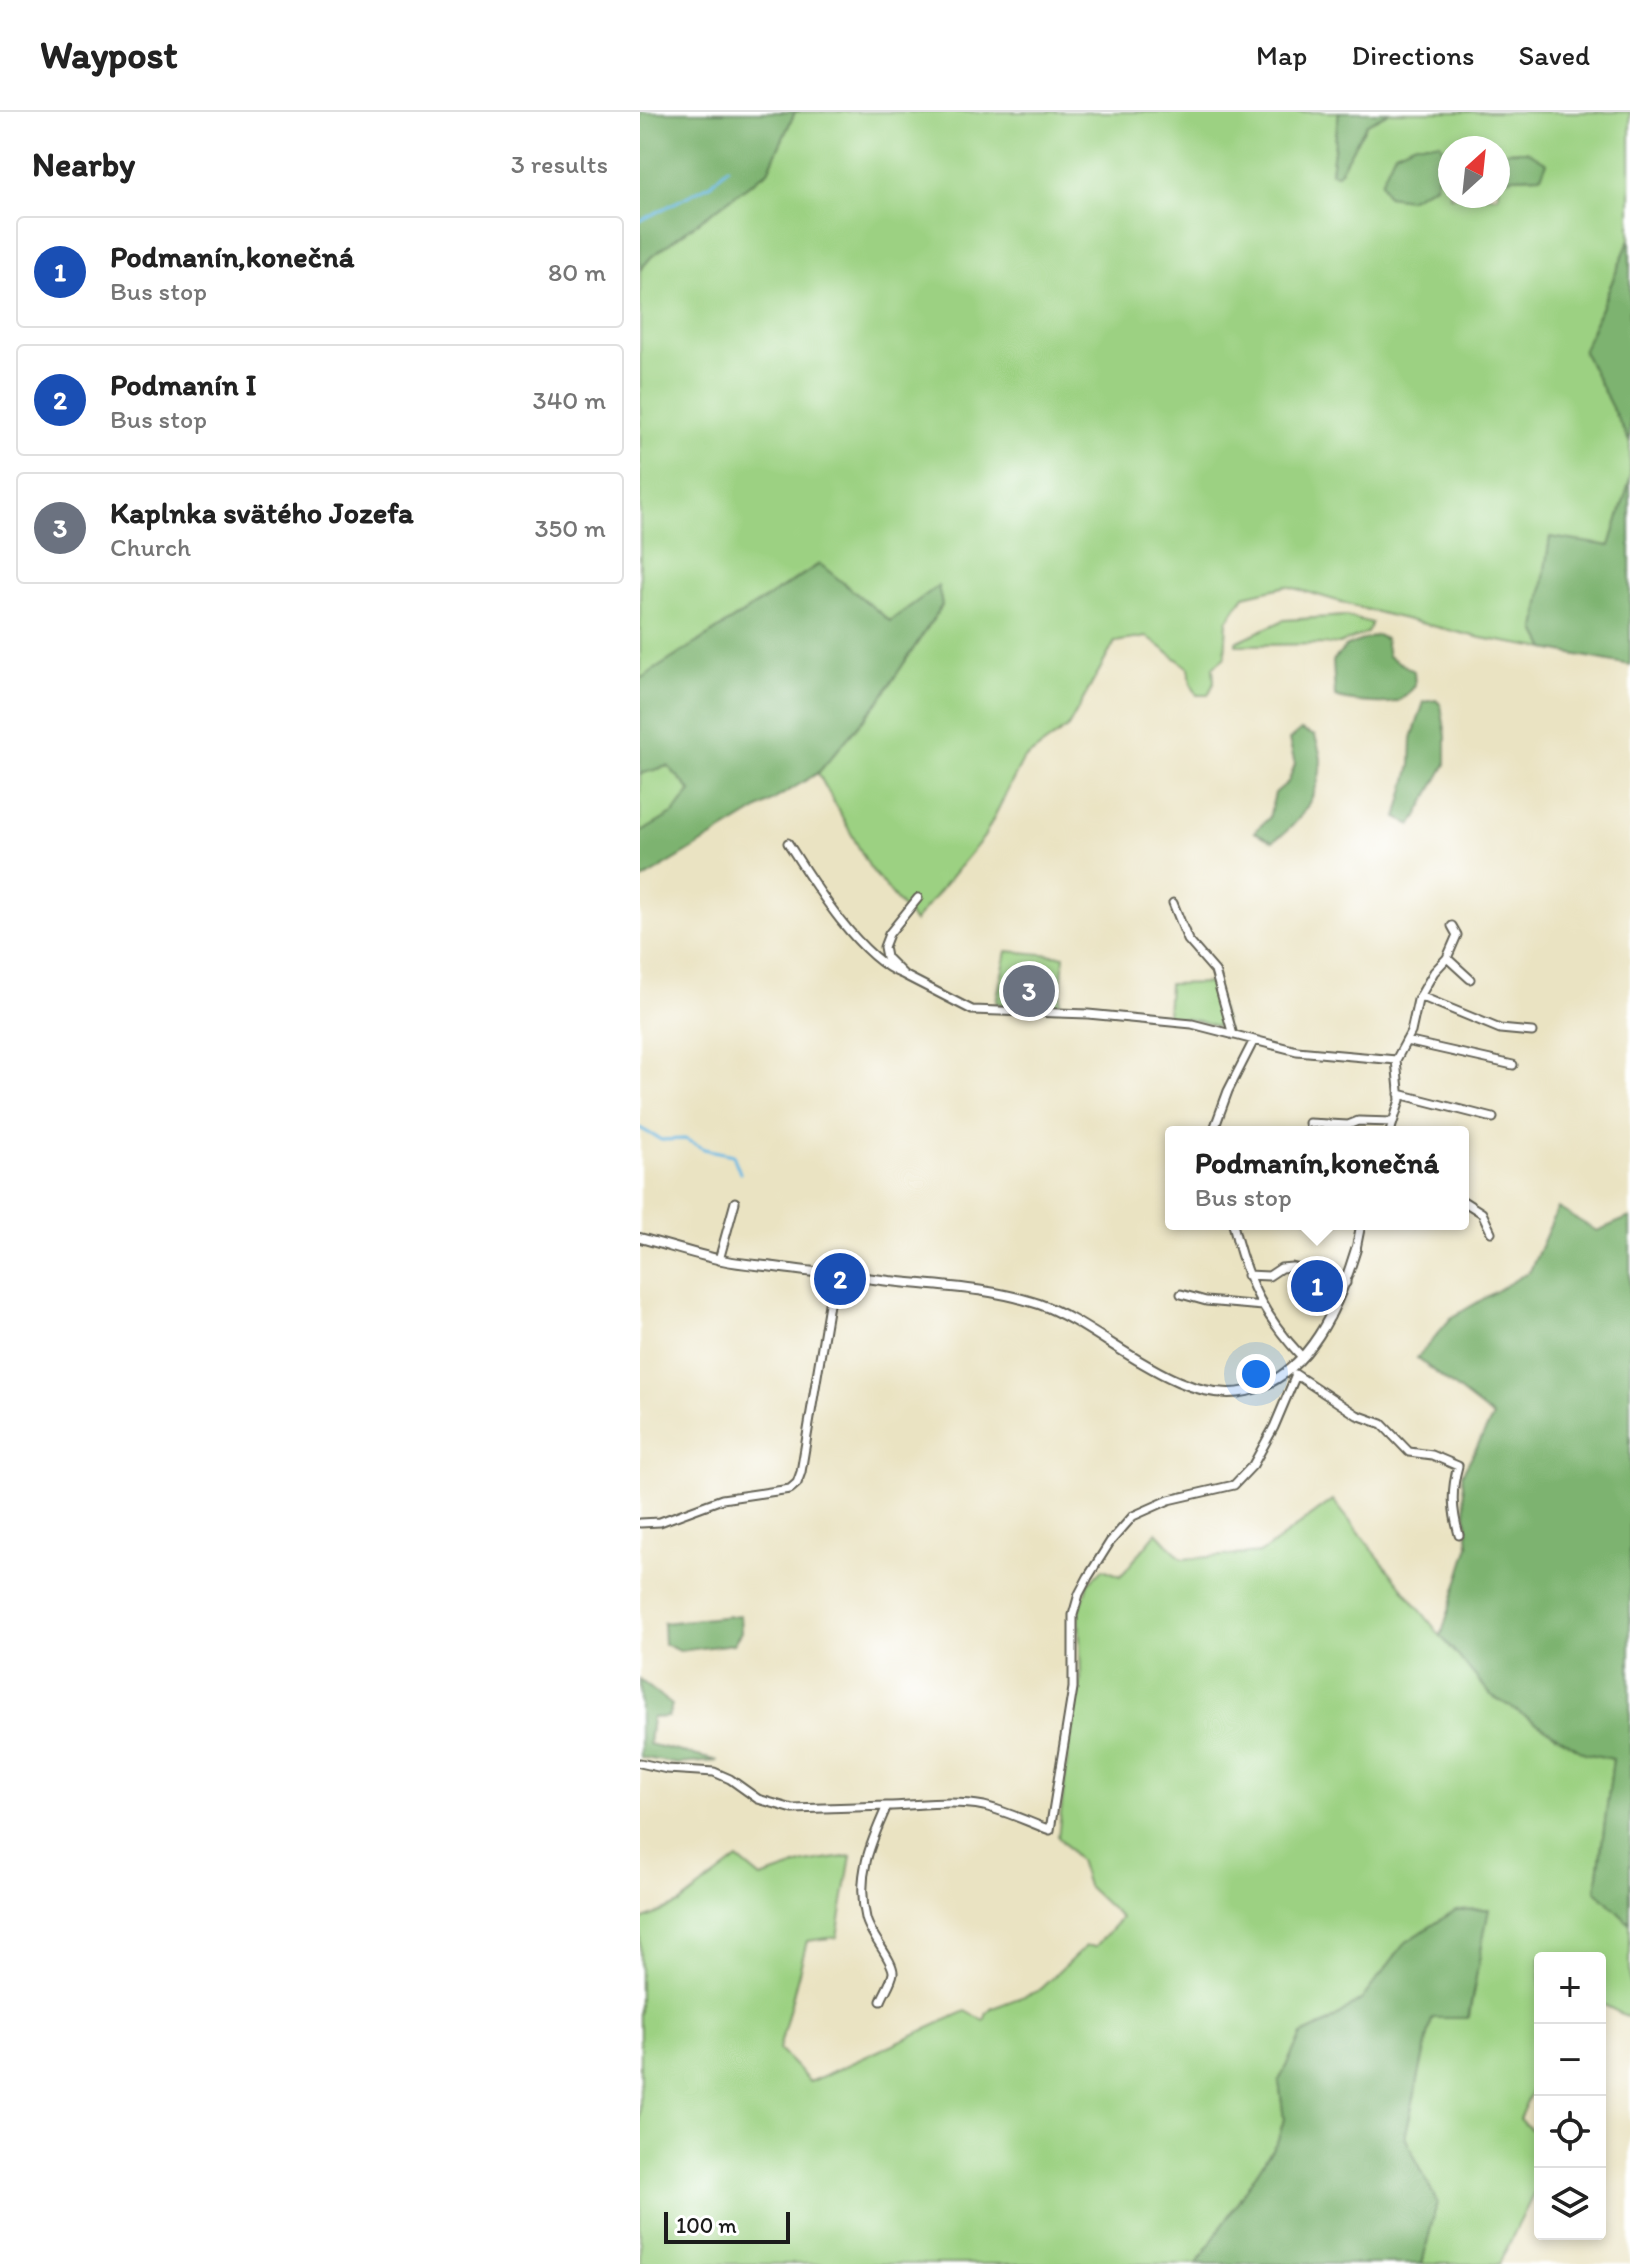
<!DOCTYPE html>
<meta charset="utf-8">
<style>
body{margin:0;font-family:Itim,sans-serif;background:#f2f2f2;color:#222}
.controls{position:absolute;right:24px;bottom:24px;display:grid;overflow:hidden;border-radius:8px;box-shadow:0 4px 12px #0003}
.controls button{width:72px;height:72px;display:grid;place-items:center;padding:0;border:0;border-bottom:2px solid #e0e0e0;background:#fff;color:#222;font:40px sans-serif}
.compass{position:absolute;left:798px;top:24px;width:72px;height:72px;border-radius:50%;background:#fff;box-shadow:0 4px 12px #0003;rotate:27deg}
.scale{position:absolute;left:24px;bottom:20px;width:126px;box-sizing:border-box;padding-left:8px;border:4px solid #1c1c1c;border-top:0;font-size:22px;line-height:28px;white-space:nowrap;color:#1c1c1c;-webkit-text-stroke:6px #fff;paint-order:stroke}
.you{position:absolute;left:616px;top:1262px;width:28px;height:28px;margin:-20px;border:6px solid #fff;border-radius:50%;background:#1a73e8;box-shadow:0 0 0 12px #1a73e833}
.badge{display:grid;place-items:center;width:52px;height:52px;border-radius:50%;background:#b5179e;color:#fff;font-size:26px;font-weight:700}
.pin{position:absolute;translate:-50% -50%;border:4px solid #fff;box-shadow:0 2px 8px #0006}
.popup{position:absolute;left:525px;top:1014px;width:304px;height:104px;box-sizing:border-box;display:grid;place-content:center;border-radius:8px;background:#fff;filter:drop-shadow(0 2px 6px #0005);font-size:26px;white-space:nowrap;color:#767676}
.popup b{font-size:30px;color:#222}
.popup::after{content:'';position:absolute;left:50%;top:100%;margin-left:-16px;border:16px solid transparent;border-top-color:#fff}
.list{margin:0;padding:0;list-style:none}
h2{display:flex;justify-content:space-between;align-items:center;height:104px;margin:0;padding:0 32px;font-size:34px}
h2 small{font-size:26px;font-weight:400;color:#767676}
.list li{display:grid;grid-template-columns:52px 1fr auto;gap:24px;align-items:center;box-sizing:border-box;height:112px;margin:0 16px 16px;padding:0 16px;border:2px solid #e0e0e0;border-radius:8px}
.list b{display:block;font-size:30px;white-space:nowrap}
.list p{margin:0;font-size:26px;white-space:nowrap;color:#767676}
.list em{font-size:26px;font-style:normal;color:#767676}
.icon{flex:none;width:44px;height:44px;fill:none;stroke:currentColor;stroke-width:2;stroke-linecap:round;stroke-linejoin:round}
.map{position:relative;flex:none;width:990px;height:2152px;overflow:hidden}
header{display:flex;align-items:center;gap:48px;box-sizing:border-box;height:112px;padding:0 40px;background:#fff;border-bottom:2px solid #e0e0e0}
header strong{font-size:38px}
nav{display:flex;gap:44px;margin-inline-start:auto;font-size:28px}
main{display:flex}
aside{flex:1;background:#fff}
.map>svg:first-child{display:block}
.green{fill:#9cd182;stroke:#5c764f;stroke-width:2;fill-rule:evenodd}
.forest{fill:#7db370;stroke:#4c6846;stroke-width:2}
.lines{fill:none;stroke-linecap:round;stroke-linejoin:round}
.stream{stroke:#6ab9e4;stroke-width:3}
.minor-casing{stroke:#646256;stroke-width:11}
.tertiary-casing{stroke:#646256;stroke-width:12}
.minor{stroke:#fff;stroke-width:7}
.tertiary{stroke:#fff;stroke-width:8}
</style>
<header>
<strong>Waypost</strong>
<nav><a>Map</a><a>Directions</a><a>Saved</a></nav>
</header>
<main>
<aside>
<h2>Nearby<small>3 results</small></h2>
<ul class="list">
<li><span class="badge" style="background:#1a4fb4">1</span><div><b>Podmanín,konečná</b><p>Bus stop</p></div><em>80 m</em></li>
<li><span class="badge" style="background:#1a4fb4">2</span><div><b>Podmanín I</b><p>Bus stop</p></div><em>340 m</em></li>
<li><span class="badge" style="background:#6b7280">3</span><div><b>Kaplnka svätého Jozefa</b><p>Church</p></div><em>350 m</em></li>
</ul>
</aside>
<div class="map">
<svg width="990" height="2152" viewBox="0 0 990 2152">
<rect width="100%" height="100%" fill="#fff"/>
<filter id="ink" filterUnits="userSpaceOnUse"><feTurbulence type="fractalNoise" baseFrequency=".0125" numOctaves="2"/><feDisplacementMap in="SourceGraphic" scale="16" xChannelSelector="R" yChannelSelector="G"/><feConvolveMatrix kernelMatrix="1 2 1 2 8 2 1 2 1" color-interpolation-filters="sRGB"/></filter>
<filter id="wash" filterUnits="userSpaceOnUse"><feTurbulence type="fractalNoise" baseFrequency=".006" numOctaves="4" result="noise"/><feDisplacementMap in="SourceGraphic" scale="32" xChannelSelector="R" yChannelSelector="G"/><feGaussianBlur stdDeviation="1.8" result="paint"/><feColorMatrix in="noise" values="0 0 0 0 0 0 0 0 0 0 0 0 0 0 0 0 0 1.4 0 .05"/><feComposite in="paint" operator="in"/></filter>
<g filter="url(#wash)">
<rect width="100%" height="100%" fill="#eae3c2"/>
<!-- green -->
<path class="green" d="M 155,0 L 699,0 L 691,60 L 698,62 L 727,12 L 750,0 L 990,0 L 990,127 L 943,239 L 990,331 L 990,368 L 970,434 L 910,426 L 896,518 L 906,537 L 841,526 L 728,498 L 647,474 L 604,484 L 587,509 L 585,545 L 573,555 L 574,571 L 568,583 L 557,583 L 551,572 L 549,556 L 507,525 L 475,530 L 428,615 L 383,648 L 344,725 L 274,810 L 230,756 L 178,661 L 239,589 L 302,494 L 298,475 L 250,509 L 179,452 L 0,567 L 0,158 L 12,144 L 128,59 ZM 810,36 L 858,36 L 858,45 L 901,64 L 873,65 L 858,69 L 858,84 L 810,84 Z
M 705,504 L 732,511 L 727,521 L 699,532 L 596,533 L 596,530 L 644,508 Z
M 28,654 L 51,679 L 34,701 L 0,721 L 0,662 Z
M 367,839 L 424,844 L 420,891 L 417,897 L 364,894 L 356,890 Z
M 571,871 L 585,909 L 583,916 L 559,909 L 527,904 L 529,872 Z
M 693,1388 L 801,1524 L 945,1641 L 973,1647 L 956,1779 L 990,1812 L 990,1906 L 960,1891 L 960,1846 L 900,1846 L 900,1960 L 879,2007 L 900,2025 L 900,2069 L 859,2152 L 782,2152 L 797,2090 L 765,2025 L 792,1906 L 829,1905 L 848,1797 L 816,1798 L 765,1831 L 722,1887 L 686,1912 L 661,1923 L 639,1969 L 644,2007 L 638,2028 L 557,2152 L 0,2152 L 0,1809 L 39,1792 L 98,1747 L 121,1766 L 165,1751 L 211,1744 L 197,1825 L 167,1829 L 139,1938 L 170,1970 L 326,1899 L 344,1909 L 347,1901 L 352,1896 L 398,1879 L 446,1834 L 456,1834 L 481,1806 L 447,1774 L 439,1748 L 418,1725 L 429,1633 L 441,1569 L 439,1502 L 448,1471 L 463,1457 L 481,1464 L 517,1420 L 542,1447 L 621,1441 Z"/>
<!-- forest -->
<path class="forest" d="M 0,0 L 155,0 L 128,59 L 12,144 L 0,158 Z
M 699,0 L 750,0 L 727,12 L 698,62 L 691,61 Z
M 776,31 L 800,31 L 805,40 L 795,73 L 769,87 L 747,84 L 741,70 L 755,40 Z
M 868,39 L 887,39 L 907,51 L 901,64 L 873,65 L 858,69 L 858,45 Z
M 990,127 L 990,331 L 943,239 Z
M 990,368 L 990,553 L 906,537 L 896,518 L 910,425 L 970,434 Z
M 180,452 L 250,509 L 298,474 L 302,493 L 239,589 L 178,661 L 0,769 L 0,721 L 34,701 L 51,679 L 28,654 L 0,662 L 0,567 Z
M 737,523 L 745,527 L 748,544 L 774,559 L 775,574 C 769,580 764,588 755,590 C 741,593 709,590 695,585 L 693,549 L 706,534 Z
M 796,588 L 801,593 L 806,624 L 806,652 L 772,713 L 757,706 L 771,653 L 772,626 L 784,590 Z
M 661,618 L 675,624 C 677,631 681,641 681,649 C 680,681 660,713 633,729 L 614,720 L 629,706 L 635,681 L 648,670 L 655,652 L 649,628 Z
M 918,1096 L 957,1119 L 990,1105 L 990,1812 L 956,1779 L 973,1647 L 945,1641 L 851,1583 L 801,1524 L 829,1433 L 822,1362 L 853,1305 L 777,1246 L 811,1206 L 890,1159 Z
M 100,1503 L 101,1520 L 93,1532 L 39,1539 L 24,1532 L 23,1511 Z
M 0,1568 L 32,1593 L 28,1605 L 12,1606 L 9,1632 L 78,1649 L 37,1652 L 0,1645 Z
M 849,1797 L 828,1906 L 792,1906 L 765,2025 L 797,2090 L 782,2152 L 557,2152 L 638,2028 L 644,2007 L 639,1969 L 661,1923 L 686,1912 L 722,1887 L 765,1831 L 816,1798 Z"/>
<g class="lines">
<!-- stream -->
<path class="stream" d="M 0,109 L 71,72 L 88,55
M 0,1016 L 21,1028 L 45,1027 L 64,1037 L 93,1043 L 100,1061"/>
</g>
</g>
<g filter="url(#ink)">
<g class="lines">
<!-- minor casing -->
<g class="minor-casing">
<path id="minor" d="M 148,731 C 172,769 219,846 262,862
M 278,786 L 249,822 L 244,835 L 246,845 L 264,863 L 332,898 L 448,902 L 552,912 L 657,939 L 756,948
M 533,791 L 548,828 L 575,859 L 593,923
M 807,846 L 830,867
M 780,884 L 860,917 L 892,920
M 766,929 L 873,953
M 759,982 L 853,1006
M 669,1011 L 708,1013 L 718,1009 L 753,1010
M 573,1020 L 588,979 L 614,928
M 750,1020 L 760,988 L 756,948 L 771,920 L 778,888 L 794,860 L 807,846 L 817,823 L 812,814
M 823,1089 L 842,1101 L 851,1120
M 593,1112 C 606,1168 623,1203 662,1245
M 716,1137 L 721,1112
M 79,1148 L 95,1090
M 607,1163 L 629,1164 L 641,1156 L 652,1155 L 683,1162
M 541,1182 L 566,1189 L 623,1194
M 690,1205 L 682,1178 L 683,1162 L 706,1171
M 655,1262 L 717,1303 L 742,1312 L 769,1340 L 792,1343 L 818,1354 C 811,1379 812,1398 819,1423
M 0,1411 L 20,1410 L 82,1387 L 150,1377 L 157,1371 L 161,1360 L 194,1162
M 0,1651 L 27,1657 L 74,1660 L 90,1667 L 118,1687 L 153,1697 L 247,1694 C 230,1732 216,1764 226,1806 C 229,1822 254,1849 253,1861 C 252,1869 244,1881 241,1889
M 247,1694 C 279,1693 313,1688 344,1694 C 366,1699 388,1710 410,1718 L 433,1576 L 433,1503 L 439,1482 L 448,1465 L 470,1430 L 493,1404 L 529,1388 L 594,1373 L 613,1353 L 634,1315 L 656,1263"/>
</g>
<!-- tertiary casing -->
<g class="tertiary-casing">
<path id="tertiary" d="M 0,1126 C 27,1133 54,1142 82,1148 C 99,1152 118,1153 135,1155 C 173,1160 211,1164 250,1169 C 298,1174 352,1176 399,1192 C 462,1214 537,1295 607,1279 C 670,1264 699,1193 716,1137"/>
</g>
<!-- minor -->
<use href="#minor" class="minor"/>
<!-- tertiary -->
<use href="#tertiary" class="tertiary"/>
</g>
</g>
</svg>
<div class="controls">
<button>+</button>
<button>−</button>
<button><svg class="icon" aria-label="locate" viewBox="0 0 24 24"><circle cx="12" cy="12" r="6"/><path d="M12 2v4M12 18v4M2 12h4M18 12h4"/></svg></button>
<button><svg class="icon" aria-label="layers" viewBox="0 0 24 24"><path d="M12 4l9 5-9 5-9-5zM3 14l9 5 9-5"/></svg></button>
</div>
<svg class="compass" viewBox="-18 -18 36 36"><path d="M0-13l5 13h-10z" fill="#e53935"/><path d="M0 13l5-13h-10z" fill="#767676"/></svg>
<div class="scale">100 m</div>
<div class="you"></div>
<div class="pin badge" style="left:677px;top:1174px;background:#1a4fb4">1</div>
<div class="popup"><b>Podmanín,konečná</b>Bus stop</div>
<div class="pin badge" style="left:200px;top:1167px;background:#1a4fb4">2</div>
<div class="pin badge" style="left:389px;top:879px;background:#6b7280">3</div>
</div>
</main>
